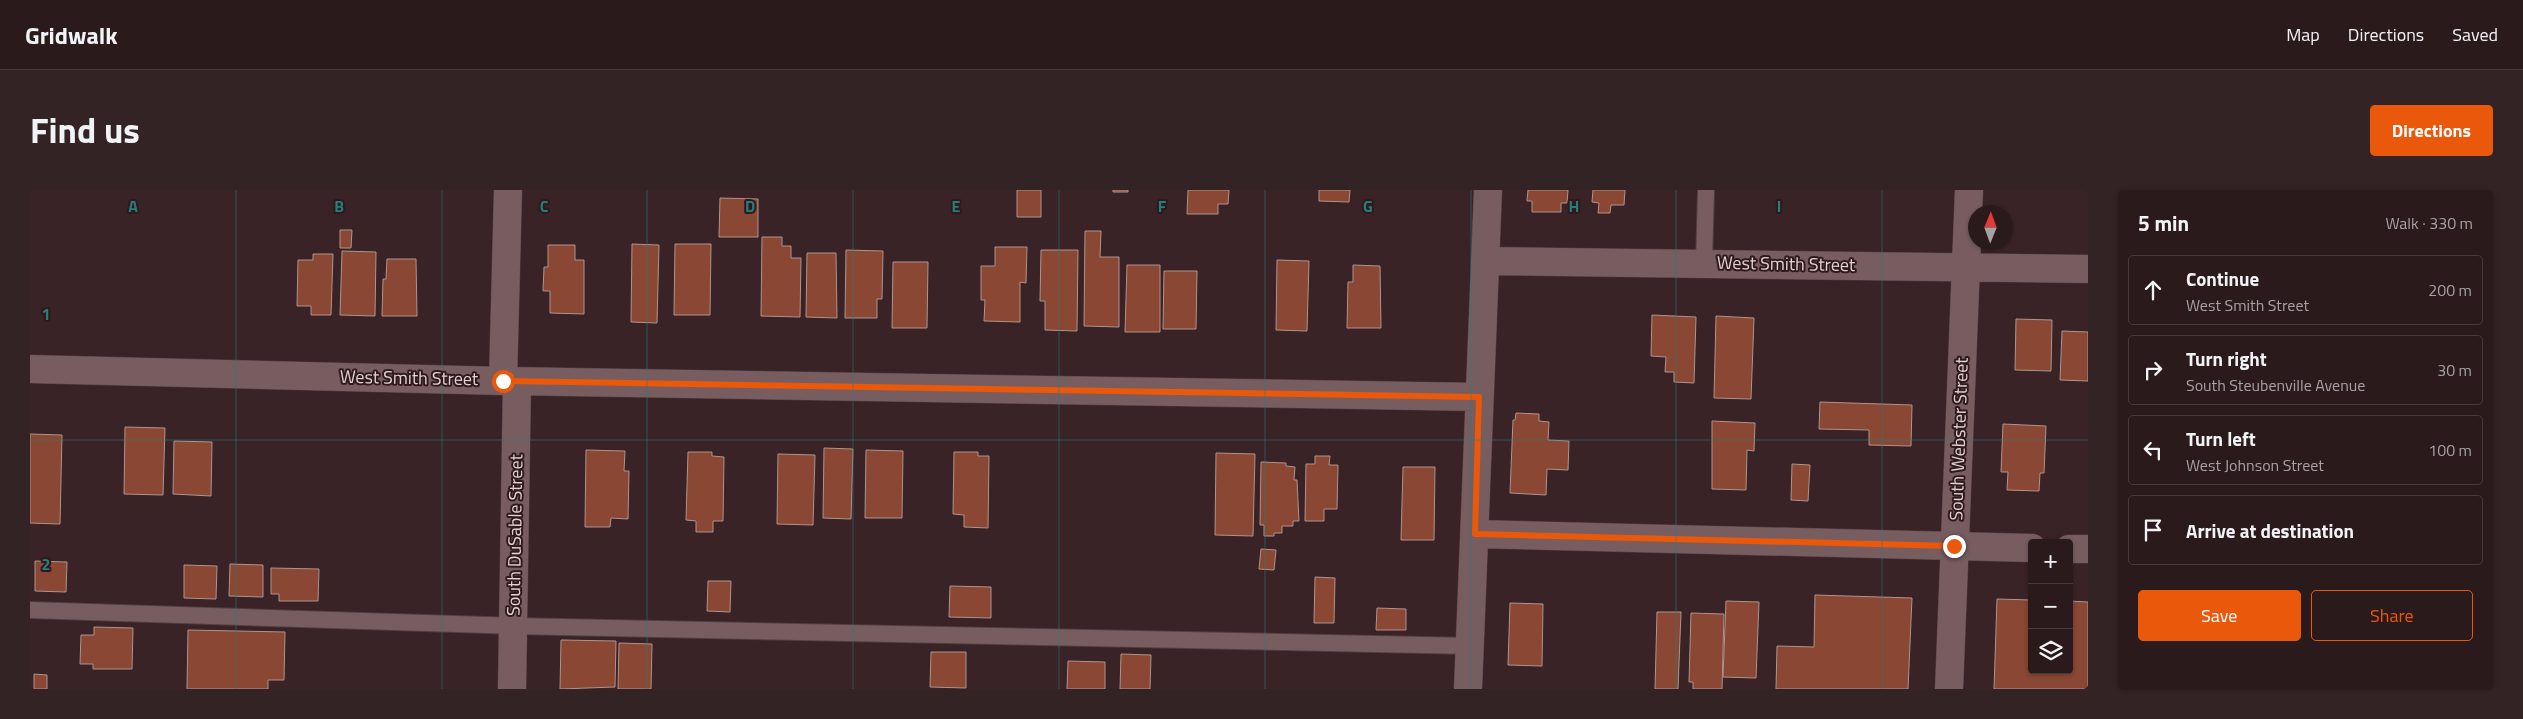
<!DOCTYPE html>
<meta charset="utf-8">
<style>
body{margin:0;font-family:"Titillium Web",sans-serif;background:#332325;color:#f1f3f6}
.controls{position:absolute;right:15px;bottom:15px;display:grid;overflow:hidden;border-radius:5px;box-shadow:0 1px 4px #0004}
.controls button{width:45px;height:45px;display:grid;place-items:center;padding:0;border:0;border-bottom:1px solid #47383b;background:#2b1a1c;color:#f1f3f6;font:25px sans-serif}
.compass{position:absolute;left:1938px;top:15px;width:45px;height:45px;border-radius:50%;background:#2b1a1c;box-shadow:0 1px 4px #0004;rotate:1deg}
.stop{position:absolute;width:15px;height:15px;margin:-11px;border:4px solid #ea580c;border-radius:50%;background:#fff}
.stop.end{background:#ea580c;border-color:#fff;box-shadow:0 1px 5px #0008}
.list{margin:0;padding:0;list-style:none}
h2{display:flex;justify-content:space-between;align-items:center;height:65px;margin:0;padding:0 20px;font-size:21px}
h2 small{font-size:16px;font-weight:400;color:#a6a1a3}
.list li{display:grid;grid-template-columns:32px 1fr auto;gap:15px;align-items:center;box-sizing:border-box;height:70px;margin:0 10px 10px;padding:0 10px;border:1px solid #47383b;border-radius:5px}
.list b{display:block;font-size:19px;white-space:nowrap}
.list p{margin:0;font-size:16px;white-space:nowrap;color:#a6a1a3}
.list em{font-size:16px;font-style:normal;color:#a6a1a3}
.actions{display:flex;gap:10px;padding:15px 20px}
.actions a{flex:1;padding:11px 0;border:1px solid #ea580c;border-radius:5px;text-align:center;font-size:18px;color:#ea580c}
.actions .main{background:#ea580c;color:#fff}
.icon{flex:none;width:28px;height:28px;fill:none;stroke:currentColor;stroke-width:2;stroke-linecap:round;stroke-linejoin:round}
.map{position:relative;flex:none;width:2058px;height:499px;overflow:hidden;border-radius:5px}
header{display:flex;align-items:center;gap:30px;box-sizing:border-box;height:70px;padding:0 25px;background:#2b1a1c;border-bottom:1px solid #47383b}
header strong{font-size:24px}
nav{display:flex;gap:28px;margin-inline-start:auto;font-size:18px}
.intro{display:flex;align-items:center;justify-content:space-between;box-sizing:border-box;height:120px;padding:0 30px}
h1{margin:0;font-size:35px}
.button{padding:12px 22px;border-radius:5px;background:#ea580c;color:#fff;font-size:18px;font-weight:700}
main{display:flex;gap:30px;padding:0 30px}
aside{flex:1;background:#2b1a1c;border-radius:5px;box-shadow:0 1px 4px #0004}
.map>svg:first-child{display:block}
.building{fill:#894734;stroke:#af948d}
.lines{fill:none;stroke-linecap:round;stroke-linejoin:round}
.service-casing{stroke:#513f42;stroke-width:18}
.minor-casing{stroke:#513f42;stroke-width:29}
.service{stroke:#775d60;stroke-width:16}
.minor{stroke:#775d60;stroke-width:28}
.route{stroke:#ea580c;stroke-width:6}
.grid{fill:none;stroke:#247f78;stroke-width:1;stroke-opacity:0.55}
.labels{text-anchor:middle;stroke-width:4;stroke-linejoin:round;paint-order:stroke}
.street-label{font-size:18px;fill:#e1d1d3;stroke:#2f191c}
.grid-label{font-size:16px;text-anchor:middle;font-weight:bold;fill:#247f78;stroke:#2f191c;stroke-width:4;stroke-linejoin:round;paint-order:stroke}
</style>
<header>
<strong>Gridwalk</strong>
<nav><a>Map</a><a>Directions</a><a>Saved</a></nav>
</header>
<div class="intro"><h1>Find us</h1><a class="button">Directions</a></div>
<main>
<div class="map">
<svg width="2058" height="499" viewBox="0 0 2058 499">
<rect width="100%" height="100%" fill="#392326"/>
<!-- building -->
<path class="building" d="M 987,0 L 1011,0 L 1011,27 L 987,27 Z
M 1083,0 L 1098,0 L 1098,2 L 1083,2 Z
M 1158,0 L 1199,0 L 1198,14 L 1188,14 L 1188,24 L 1157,24 Z
M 1289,0 L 1320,0 L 1319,12 L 1289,11 Z
M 1498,0 L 1538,0 L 1537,13 L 1531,13 L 1531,22 L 1502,22 L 1502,11 L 1497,11 Z
M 1563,0 L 1595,0 L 1594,15 L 1581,15 L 1580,23 L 1568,23 L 1569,13 L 1562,12 Z
M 690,8 L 728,9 L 728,47 L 689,47 Z
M 310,40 L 322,40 L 321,58 L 310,58 Z
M 1055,41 L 1071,41 L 1070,67 L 1089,67 L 1089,137 L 1054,136 Z
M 732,47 L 752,47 L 752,56 L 761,56 L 761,68 L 771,68 L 770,127 L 731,126 Z
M 602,54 L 629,55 L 627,133 L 601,132 Z
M 645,54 L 681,54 L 680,125 L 644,125 Z
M 518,55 L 545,55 L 545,70 L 554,70 L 554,124 L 520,123 L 520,101 L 513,101 L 514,77 L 518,77 Z
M 965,57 L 997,57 L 996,93 L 990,92 L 990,132 L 954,131 L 955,110 L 951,110 L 951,76 L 965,76 Z
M 816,60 L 853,61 L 852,109 L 847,109 L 847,128 L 815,128 Z
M 1011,60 L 1048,60 L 1047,141 L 1015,140 L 1015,111 L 1010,111 Z
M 312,61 L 346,62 L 345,126 L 310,125 Z
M 777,63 L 806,63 L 807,128 L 776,127 Z
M 283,64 L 303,64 L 301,125 L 281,125 L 281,116 L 267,116 L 268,70 L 283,70 Z
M 357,69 L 386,69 L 387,126 L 352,126 L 353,89 L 356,89 Z
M 1247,70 L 1279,71 L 1277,141 L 1246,140 Z
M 863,72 L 898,72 L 897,138 L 862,138 Z
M 1097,75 L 1130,75 L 1130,142 L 1095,142 Z
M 1323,75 L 1350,76 L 1351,138 L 1317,138 L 1318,92 L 1323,92 Z
M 1134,81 L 1167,81 L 1166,139 L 1133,139 Z
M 1622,125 L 1666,127 L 1664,193 L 1644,192 L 1644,182 L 1635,182 L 1636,167 L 1621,166 Z
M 1686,126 L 1724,128 L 1721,209 L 1684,208 Z
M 1986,129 L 2022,130 L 2021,181 L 1985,180 Z
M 2032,141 L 2058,142 L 2058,191 L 2030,190 Z
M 1790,212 L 1882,215 L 1881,256 L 1839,255 L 1839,240 L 1789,239 Z
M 1486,223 L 1509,224 L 1509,231 L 1519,232 L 1518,250 L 1539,251 L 1538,280 L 1517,279 L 1516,305 L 1480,303 L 1483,230 L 1485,230 Z
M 1682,231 L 1725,233 L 1724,261 L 1717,260 L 1716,300 L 1682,299 Z
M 1973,234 L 2016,236 L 2014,283 L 2010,283 L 2009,301 L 1977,300 L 1978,282 L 1971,282 Z
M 95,237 L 135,238 L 133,305 L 94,304 Z
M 0,244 L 32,245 L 30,334 L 0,333 Z
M 144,251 L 182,252 L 181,306 L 143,304 Z
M 794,258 L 823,259 L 821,329 L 793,328 Z
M 556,260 L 595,261 L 594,281 L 599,281 L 598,329 L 581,328 L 580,337 L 555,337 Z
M 836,260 L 873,261 L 872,328 L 835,328 Z
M 658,262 L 682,262 L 682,266 L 694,267 L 693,331 L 683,331 L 683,342 L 666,342 L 666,331 L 656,330 Z
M 924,262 L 948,262 L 948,266 L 959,266 L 958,338 L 934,337 L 934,325 L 923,324 Z
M 1186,263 L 1225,264 L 1223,346 L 1185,345 Z
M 748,264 L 785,265 L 783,335 L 747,334 Z
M 1285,266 L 1300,266 L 1299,275 L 1308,275 L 1307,319 L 1294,319 L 1294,331 L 1275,331 L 1276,274 L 1285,274 Z
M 1231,272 L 1256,273 L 1256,276 L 1265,277 L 1264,290 L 1267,290 L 1269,331 L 1263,331 L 1263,336 L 1252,336 L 1252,343 L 1244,343 L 1244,346 L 1234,346 L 1234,335 L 1230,335 Z
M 1762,274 L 1780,275 L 1778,311 L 1761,310 Z
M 1373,277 L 1405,277 L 1404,350 L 1371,350 Z
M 1231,359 L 1246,360 L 1244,380 L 1229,379 Z
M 5,371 L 37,372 L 36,402 L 5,401 Z
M 200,374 L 233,375 L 233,407 L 199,406 Z
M 154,375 L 187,376 L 186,409 L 154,408 Z
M 241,378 L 289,379 L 288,411 L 249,411 L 249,404 L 241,404 Z
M 1285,387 L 1305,388 L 1304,433 L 1284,433 Z
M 678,391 L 701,391 L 700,422 L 677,421 Z
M 920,396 L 961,397 L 961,428 L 919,427 Z
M 1785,405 L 1882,408 L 1878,499 L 1746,499 L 1747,456 L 1784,457 Z
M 1967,409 L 2002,410 L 2002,480 L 2039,480 L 2039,411 L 2058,412 L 2058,499 L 1964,499 Z
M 1696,411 L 1729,412 L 1726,488 L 1693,487 Z
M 1480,413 L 1513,414 L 1512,476 L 1478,475 Z
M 1347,418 L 1376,419 L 1376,440 L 1346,440 Z
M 1627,422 L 1651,422 L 1648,499 L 1625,499 Z
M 1661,423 L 1694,424 L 1692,499 L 1663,499 L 1663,492 L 1659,492 Z
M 64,437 L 103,438 L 102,479 L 63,479 L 63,474 L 50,474 L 51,445 L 64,445 Z
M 158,440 L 255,442 L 254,490 L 238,490 L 238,499 L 157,499 Z
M 531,450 L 586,451 L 585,497 L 530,499 Z
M 589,453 L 622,454 L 621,499 L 588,499 Z
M 901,462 L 936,462 L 936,498 L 900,497 Z
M 1091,464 L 1121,465 L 1120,499 L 1090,499 Z
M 1038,471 L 1075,472 L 1075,499 L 1037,499 Z
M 4,484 L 17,485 L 17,499 L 4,499 Z"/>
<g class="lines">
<!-- service casing -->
<g class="service-casing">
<path id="service" d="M 1674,73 L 1676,0
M 0,420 L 484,436 L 1440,456"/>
</g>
<!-- minor casing -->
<g class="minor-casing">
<path id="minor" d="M 1455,71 L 2058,79
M 0,179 L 473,191 L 1449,207
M 473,191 L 478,0
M 1445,344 L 2002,358
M 2039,359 L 2058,359
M 482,499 L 487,191
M 1438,499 L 1458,0
M 1919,499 L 1939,0"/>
</g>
<!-- service -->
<use href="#service" class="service"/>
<!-- minor -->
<use href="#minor" class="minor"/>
</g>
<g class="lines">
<!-- route -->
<path class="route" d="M 473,191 L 1449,207 L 1445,344 L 1924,356"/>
</g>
<!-- grid -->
<path class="grid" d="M 206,0 L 206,499M 412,0 L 412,499M 617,0 L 617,499M 823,0 L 823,499M 1029,0 L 1029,499M 1235,0 L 1235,499M 1441,0 L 1441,499M 1646,0 L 1646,499M 1852,0 L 1852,499M 0,250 L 2058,250"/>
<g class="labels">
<!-- street labels -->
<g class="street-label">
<text transform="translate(1756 74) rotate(1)" y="6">West Smith Street</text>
<text transform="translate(379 188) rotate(1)" y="6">West Smith Street</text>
<text transform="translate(1929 249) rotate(-88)" y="6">South Webster Street</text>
<text transform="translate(485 345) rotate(-89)" y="6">South DuSable Street</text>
</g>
</g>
<g class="grid-label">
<text x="103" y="22">A</text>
<text x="309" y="22">B</text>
<text x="514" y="22">C</text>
<text x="720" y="22">D</text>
<text x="926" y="22">E</text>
<text x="1132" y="22">F</text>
<text x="1338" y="22">G</text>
<text x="1544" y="22">H</text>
<text x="1749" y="22">I</text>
<text x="16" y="130">1</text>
<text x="16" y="380">2</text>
</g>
</svg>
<div class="controls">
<button>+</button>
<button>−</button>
<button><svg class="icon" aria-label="layers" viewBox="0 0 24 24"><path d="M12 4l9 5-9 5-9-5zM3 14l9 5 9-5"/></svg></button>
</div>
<svg class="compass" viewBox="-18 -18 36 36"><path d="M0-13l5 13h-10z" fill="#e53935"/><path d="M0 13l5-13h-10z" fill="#a6a1a3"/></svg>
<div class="stop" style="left:473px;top:191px"></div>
<div class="stop end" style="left:1924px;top:356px"></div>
</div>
<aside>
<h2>5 min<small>Walk · 330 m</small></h2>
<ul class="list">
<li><svg class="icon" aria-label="ahead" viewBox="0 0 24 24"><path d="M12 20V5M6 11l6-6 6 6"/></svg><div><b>Continue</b><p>West Smith Street</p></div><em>200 m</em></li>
<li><svg class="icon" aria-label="right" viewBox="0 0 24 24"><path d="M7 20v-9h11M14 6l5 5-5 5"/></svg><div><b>Turn right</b><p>South Steubenville Avenue</p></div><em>30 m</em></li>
<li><svg class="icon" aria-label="left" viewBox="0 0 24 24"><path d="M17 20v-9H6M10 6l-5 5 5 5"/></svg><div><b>Turn left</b><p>West Johnson Street</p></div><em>100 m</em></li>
<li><svg class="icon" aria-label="arrive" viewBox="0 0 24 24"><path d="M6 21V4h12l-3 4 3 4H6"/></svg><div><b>Arrive at destination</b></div></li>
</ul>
<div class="actions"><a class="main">Save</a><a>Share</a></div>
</aside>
</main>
